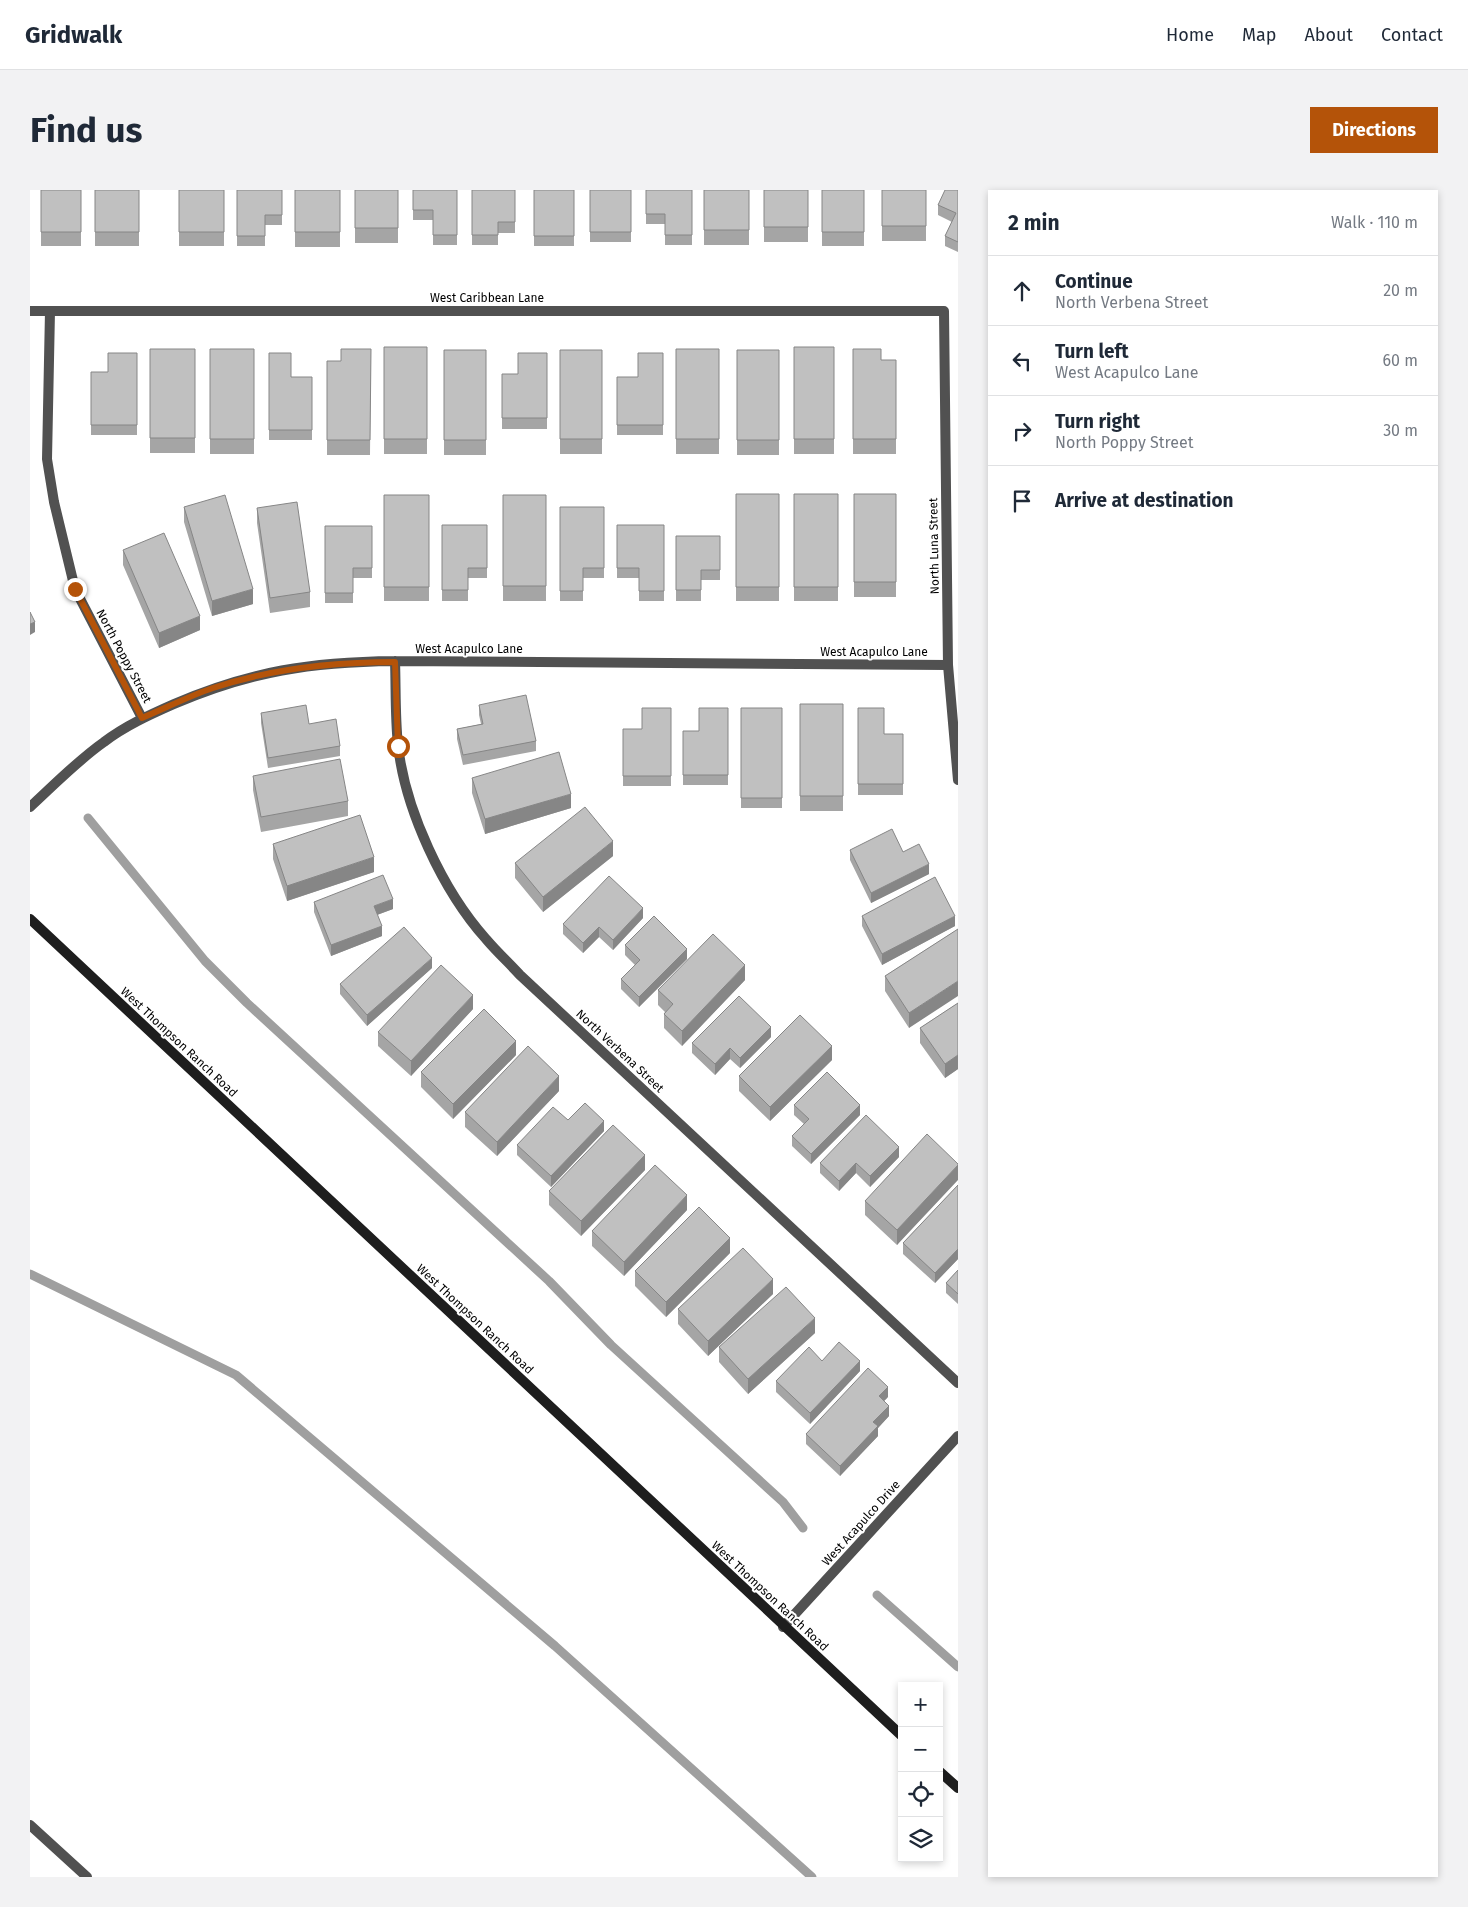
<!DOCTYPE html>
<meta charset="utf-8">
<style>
body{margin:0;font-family:"Fira Sans",sans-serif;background:#f2f2f3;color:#1f2937}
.controls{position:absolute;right:15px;bottom:15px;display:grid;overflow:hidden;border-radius:0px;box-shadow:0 2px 8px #0003}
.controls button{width:45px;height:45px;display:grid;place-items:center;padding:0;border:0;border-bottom:1px solid #e0e1e3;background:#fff;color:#1f2937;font:25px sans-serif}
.stop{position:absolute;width:15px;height:15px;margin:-11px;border:4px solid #b45309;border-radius:50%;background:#fff}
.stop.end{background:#b45309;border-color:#fff;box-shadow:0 1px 5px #0008}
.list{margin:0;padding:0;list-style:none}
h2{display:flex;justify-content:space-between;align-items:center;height:65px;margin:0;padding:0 20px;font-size:21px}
h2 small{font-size:16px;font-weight:400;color:#747a83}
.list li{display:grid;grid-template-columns:32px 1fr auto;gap:15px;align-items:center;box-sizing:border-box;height:70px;padding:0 20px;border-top:1px solid #e0e1e3}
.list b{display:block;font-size:19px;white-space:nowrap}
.list p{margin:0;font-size:16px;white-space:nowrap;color:#747a83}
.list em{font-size:16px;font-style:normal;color:#747a83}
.icon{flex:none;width:28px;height:28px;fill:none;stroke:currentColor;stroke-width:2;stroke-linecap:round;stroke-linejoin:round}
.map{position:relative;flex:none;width:928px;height:1687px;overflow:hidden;border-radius:0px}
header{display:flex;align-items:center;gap:30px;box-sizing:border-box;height:70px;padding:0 25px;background:#fff;border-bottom:1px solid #e0e1e3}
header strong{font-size:24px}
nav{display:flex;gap:28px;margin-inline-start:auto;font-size:18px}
.intro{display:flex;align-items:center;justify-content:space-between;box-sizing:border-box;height:120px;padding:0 30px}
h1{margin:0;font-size:35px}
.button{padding:12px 22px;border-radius:0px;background:#b45309;color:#fff;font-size:18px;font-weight:700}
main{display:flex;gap:30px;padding:0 30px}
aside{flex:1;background:#fff;border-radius:0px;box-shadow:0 2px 8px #0003}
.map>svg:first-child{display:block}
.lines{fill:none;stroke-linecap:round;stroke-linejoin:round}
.stream{stroke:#9f9f9f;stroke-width:9}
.lane{stroke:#515151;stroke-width:10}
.street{stroke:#515151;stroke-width:10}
.secondary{stroke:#1e1e1e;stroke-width:10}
.wall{fill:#a5a5a5}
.shaded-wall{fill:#868686}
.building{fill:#c0c0c0;stroke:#868686}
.route{stroke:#b45309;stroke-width:6}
.labels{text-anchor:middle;stroke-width:4;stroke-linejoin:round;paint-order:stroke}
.street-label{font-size:12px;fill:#000;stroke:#fff}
</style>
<header>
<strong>Gridwalk</strong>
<nav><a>Home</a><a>Map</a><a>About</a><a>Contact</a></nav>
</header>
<div class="intro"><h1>Find us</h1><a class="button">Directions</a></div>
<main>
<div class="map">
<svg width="928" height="1687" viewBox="0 0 928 1687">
<rect width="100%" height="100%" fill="#fff"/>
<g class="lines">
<!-- stream -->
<path class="stream" d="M 58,628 L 175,771 L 217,813 L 519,1091 L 581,1155 L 753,1312 L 773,1338
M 0,1084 L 206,1185 L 525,1456 L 782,1687
M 847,1405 L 928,1477"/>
<!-- lane -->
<path class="lane" d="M 0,1635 L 57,1687"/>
<!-- street -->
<path class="street" d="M 0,121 L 914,121 L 918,475 L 928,590
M 20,121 L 17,269 L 24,312 L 45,399 L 112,528
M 365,471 C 366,499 365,527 368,555 C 375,620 413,701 456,749 C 467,762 479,773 490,785 L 928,1193
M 0,617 C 24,595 47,571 74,552 C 95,536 119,525 144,514 C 221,481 281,472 365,471 L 918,475
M 753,1437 L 928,1246"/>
<!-- secondary -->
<path class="secondary" d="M 0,729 L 872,1546
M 909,1581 L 928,1598"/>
</g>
<!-- wall -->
<path class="wall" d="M 11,0 L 51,0 L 51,56 L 11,56 Z
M 65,0 L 109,0 L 109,56 L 65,56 Z
M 149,0 L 194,0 L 194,56 L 149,56 Z
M 207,0 L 252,0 L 252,35 L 235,35 L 235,56 L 207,56 Z
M 265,0 L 310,0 L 310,57 L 265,57 Z
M 325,0 L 368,0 L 368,53 L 325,53 Z
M 383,0 L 427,0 L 427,55 L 403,55 L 403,30 L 383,30 Z
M 442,0 L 485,0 L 485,43 L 468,43 L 468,55 L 442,55 Z
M 504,0 L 544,0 L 544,56 L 504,56 Z
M 560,0 L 601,0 L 601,52 L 560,52 Z
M 616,0 L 662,0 L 662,55 L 635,55 L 635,34 L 616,34 Z
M 674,0 L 719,0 L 719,55 L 674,55 Z
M 734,0 L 778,0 L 778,52 L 734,52 Z
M 792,0 L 834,0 L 834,56 L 792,56 Z
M 852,0 L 896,0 L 896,51 L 852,51 Z
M 928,0 L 928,62 L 915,56 L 915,46 L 922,32 L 908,25 L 908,15 Z
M 354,157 L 397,157 L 397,264 L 354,264 Z
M 764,157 L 804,157 L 804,264 L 764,264 Z
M 120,159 L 165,159 L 165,263 L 120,263 Z
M 180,159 L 224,159 L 224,264 L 180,264 Z
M 341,159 L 340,265 L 297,265 L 297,171 L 311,171 Z
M 646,159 L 689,159 L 689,264 L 646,264 Z
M 823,159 L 851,170 L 866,170 L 866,264 L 823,264 Z
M 414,160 L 456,160 L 456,265 L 414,265 Z
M 530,160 L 572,160 L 572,264 L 530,264 Z
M 707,160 L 749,160 L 749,265 L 707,265 Z
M 107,163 L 107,245 L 61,245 L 61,182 L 78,182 Z
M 239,163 L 261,187 L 282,187 L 282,250 L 239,250 Z
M 517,163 L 517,239 L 472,239 L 472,184 L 488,184 Z
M 633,163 L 633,245 L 587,245 L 587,187 L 608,187 Z
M 706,304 L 749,304 L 749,411 L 706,411 Z
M 764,304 L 808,304 L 808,411 L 764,411 Z
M 824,304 L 866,304 L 866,407 L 824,407 Z
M 354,305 L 399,305 L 399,411 L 354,411 Z
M 473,305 L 516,305 L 516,411 L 473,411 Z
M 154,317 L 223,414 L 182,426 L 154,332 Z
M 530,317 L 574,317 L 574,388 L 553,388 L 553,411 L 530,411 Z
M 227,318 L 280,402 L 280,417 L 240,423 L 227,333 Z
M 412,335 L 457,335 L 457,388 L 438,388 L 438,411 L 412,411 Z
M 587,335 L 634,335 L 634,411 L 609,411 L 609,388 L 587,388 Z
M 295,336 L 342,336 L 342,388 L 323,388 L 323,413 L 295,413 Z
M 646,346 L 690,346 L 690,390 L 671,390 L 671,411 L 646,411 Z
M 93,360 L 170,440 L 129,458 L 93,375 Z
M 770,514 L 813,514 L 813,621 L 770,621 Z
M 449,515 L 506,551 L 506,561 L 433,575 L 427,549 L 427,539 L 451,534 L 449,525 Z
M 641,518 L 641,596 L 593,596 L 593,539 L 612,539 Z
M 698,518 L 698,595 L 653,595 L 653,541 L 669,541 Z
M 711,518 L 752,518 L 752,618 L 711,618 Z
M 828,518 L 854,544 L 873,544 L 873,605 L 828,605 Z
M 231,523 L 279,534 L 310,556 L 310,566 L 238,578 L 231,533 Z
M 223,586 L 318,611 L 318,626 L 231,642 L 223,600 Z
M 442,588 L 541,618 L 455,644 L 442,603 Z
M 243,654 L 344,682 L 257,711 L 243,669 Z
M 820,660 L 873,662 L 899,684 L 841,713 L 820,670 Z
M 583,666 L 513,722 L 485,688 L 485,673 Z
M 284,712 L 363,719 L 347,725 L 352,746 L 301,766 L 284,722 Z
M 832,726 L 925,736 L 852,775 L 832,736 Z
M 613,728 L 583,760 L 569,747 L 553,763 L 533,744 L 533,734 Z
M 928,739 L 879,838 L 855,801 L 855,786 Z
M 595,755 L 657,769 L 609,817 L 591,799 L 591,789 L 605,775 L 595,765 Z
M 402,778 L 337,836 L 310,804 L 310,794 Z
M 715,790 L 652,856 L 634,838 L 634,824 L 635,822 L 628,815 L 628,800 Z
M 928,813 L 928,879 L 915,888 L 890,853 L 890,838 Z
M 443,819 L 381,886 L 348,856 L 348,842 Z
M 741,847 L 710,878 L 700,869 L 685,885 L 662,863 L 662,853 Z
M 486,865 L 423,929 L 391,897 L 391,882 Z
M 802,870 L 740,931 L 709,901 L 709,886 Z
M 529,901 L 467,966 L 435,937 L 435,922 Z
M 764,915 L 830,925 L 781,974 L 762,956 L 762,946 L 774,934 L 764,925 Z
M 538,930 L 574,941 L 521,997 L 487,965 L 487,955 Z
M 869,967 L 840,997 L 826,983 L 809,1001 L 790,983 L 790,973 Z
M 928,974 L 867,1055 L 835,1025 L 835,1011 Z
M 615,980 L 551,1046 L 519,1015 L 519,1001 Z
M 928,995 L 928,1069 L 905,1093 L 873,1064 L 873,1053 Z
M 657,1020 L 594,1086 L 562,1056 L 562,1041 Z
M 700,1063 L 636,1127 L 605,1096 L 605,1081 Z
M 928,1080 L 928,1114 L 916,1103 L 916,1093 Z
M 743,1104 L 678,1166 L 648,1134 L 648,1119 Z
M 785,1143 L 718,1204 L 689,1172 L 689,1157 Z
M 792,1171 L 830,1181 L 780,1234 L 746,1202 L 746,1191 Z
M 858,1207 L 854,1211 L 859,1226 L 848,1238 L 848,1246 L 810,1286 L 776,1254 L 776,1244 Z"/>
<!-- shaded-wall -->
<path class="shaded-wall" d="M 223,399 L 223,414 L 182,426 L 182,411 Z
M 170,426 L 170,440 L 129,458 L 129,443 Z
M 5,432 L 5,442 L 0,445 L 0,434 Z
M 541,604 L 541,618 L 455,644 L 455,629 Z
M 583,651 L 583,666 L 513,722 L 513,707 Z
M 344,667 L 344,682 L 257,711 L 257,696 Z
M 899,674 L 899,684 L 841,713 L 841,703 Z
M 363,709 L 363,719 L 344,726 L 344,716 Z
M 613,718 L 613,728 L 583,760 L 583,750 Z
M 925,726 L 925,736 L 852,775 L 852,764 Z
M 352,736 L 352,746 L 301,766 L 301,755 Z
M 569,737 L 569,747 L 553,763 L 553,753 Z
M 657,759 L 657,769 L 609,817 L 609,807 Z
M 402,768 L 402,778 L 337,836 L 337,825 Z
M 715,775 L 715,790 L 652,856 L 652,841 Z
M 928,791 L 928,806 L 879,838 L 879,823 Z
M 443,805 L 443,819 L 381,886 L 381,871 Z
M 741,837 L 741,847 L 710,878 L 710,868 Z
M 486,851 L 486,865 L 423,929 L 423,914 Z
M 802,856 L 802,870 L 740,931 L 740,917 Z
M 700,858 L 700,869 L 685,885 L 685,874 Z
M 928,865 L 928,879 L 915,888 L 915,874 Z
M 529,886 L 529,901 L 467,966 L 467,952 Z
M 830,915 L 830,925 L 781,974 L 781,964 Z
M 574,931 L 574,941 L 521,997 L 521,986 Z
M 869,957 L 869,967 L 840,997 L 840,986 Z
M 615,965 L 615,980 L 551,1046 L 551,1031 Z
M 826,973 L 826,983 L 809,1001 L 809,991 Z
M 928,975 L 928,990 L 867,1055 L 867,1040 Z
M 657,1005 L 657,1020 L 594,1086 L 594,1072 Z
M 700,1048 L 700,1063 L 636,1127 L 636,1112 Z
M 928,1059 L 928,1069 L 905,1093 L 905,1083 Z
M 743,1089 L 743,1104 L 678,1166 L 678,1151 Z
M 785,1128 L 785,1143 L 718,1204 L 718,1189 Z
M 830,1171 L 830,1181 L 780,1234 L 780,1223 Z
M 858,1197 L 858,1207 L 849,1216 L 849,1206 Z
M 859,1216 L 859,1226 L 848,1238 L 848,1246 L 810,1286 L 810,1276 L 843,1232 Z"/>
<!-- building -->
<path class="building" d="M 11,0 L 51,0 L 51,42 L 11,42 Z
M 65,0 L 109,0 L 109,42 L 65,42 Z
M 149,0 L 194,0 L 194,42 L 149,42 Z
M 207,0 L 252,0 L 252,25 L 235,25 L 235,46 L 207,46 Z
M 265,0 L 310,0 L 310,42 L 265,42 Z
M 325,0 L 368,0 L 368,38 L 325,38 Z
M 383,0 L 427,0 L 427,45 L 403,45 L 403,20 L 383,20 Z
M 442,0 L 485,0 L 485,32 L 468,32 L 468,45 L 442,45 Z
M 504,0 L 544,0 L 544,46 L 504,46 Z
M 560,0 L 601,0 L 601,42 L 560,42 Z
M 616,0 L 662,0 L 662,45 L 635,45 L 635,24 L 616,24 Z
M 674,0 L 719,0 L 719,40 L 674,40 Z
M 734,0 L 778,0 L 778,37 L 734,37 Z
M 792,0 L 834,0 L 834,42 L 792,42 Z
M 852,0 L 896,0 L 896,36 L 852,36 Z
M 915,0 L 928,0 L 928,52 L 915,46 L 926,23 L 908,15 Z
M 354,157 L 397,157 L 397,249 L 354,249 Z
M 764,157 L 804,157 L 804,249 L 764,249 Z
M 120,159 L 165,159 L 165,248 L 120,248 Z
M 180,159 L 224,159 L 224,249 L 180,249 Z
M 311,159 L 341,159 L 340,250 L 297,250 L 297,171 L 311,171 Z
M 646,159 L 689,159 L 689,249 L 646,249 Z
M 823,159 L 851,159 L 851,170 L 866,170 L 866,249 L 823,249 Z
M 414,160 L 456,160 L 456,250 L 414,250 Z
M 530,160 L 572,160 L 572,249 L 530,249 Z
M 707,160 L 749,160 L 749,250 L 707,250 Z
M 78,163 L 107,163 L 107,235 L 61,235 L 61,182 L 78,182 Z
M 239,163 L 261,163 L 261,187 L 282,187 L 282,240 L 239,240 Z
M 488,163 L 517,163 L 517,228 L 472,228 L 472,184 L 488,184 Z
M 608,163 L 633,163 L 633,235 L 587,235 L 587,187 L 608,187 Z
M 706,304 L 749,304 L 749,397 L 706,397 Z
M 764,304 L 808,304 L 808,397 L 764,397 Z
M 824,304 L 866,304 L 866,392 L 824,392 Z
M 195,305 L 223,399 L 182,411 L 154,317 Z
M 354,305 L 399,305 L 399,397 L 354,397 Z
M 473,305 L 516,305 L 516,396 L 473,396 Z
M 267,312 L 280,402 L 240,408 L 227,318 Z
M 530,317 L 574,317 L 574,378 L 553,378 L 553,401 L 530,401 Z
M 412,335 L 457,335 L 457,378 L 438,378 L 438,400 L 412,400 Z
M 587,335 L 634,335 L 634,401 L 609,401 L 609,378 L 587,378 Z
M 295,336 L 342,336 L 342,378 L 323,378 L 323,403 L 295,403 Z
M 134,343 L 170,426 L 129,443 L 93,360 Z
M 646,346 L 690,346 L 690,380 L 671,380 L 671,400 L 646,400 Z
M 0,422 L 5,432 L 0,434 Z
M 496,505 L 506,551 L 433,565 L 427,539 L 453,534 L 449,515 Z
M 770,514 L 813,514 L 813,606 L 770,606 Z
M 276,515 L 279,534 L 306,529 L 310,556 L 238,568 L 231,523 Z
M 612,518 L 641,518 L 641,586 L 593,586 L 593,539 L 612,539 Z
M 669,518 L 698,518 L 698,585 L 653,585 L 653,541 L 669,541 Z
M 711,518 L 752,518 L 752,608 L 711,608 Z
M 828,518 L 854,518 L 854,544 L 873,544 L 873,594 L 828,594 Z
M 529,562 L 541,604 L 455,629 L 442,588 Z
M 310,569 L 318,611 L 231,627 L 223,586 Z
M 555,617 L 583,651 L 513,707 L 485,673 Z
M 330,625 L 344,667 L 257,696 L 243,654 Z
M 862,639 L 873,662 L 889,654 L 899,674 L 841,703 L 820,660 Z
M 353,685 L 363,709 L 344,716 L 352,736 L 301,755 L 284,712 Z
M 579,686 L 613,718 L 583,750 L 569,737 L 553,753 L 533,734 Z
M 905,687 L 925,726 L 852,764 L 832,726 Z
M 624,726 L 657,759 L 609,807 L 591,789 L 610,770 L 595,755 Z
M 374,737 L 402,768 L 337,825 L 310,794 Z
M 928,739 L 928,791 L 879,823 L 855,786 Z
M 683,744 L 715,775 L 652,841 L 634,824 L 643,814 L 628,800 Z
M 411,775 L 443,805 L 381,871 L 348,842 Z
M 709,806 L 741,837 L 710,868 L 700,858 L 685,874 L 662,853 Z
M 928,813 L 928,865 L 915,874 L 890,838 Z
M 454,819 L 486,851 L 423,914 L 391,882 Z
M 770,825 L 802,856 L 740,917 L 709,886 Z
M 498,856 L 529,886 L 467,952 L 435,922 Z
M 797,882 L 830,915 L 781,964 L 762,946 L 779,929 L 764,915 Z
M 555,913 L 574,931 L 521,986 L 487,955 L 523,917 L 538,930 Z
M 836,925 L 869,957 L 840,986 L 826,973 L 809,991 L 790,973 Z
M 583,935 L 615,965 L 551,1031 L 519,1001 Z
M 897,944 L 928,974 L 928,975 L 867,1040 L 835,1011 Z
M 625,975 L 657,1005 L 594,1072 L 562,1041 Z
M 928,995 L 928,1059 L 905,1083 L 873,1053 Z
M 669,1017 L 700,1048 L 636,1112 L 605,1081 Z
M 713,1058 L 743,1089 L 678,1151 L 648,1119 Z
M 928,1080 L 928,1104 L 916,1093 Z
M 756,1097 L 785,1128 L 718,1189 L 689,1157 Z
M 809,1152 L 830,1171 L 780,1223 L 746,1191 L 779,1157 L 792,1171 Z
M 838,1178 L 858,1197 L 849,1206 L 859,1216 L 843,1232 L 848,1236 L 810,1276 L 776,1244 Z"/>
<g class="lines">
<!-- route -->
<path class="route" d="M 45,399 L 112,528 C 136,518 159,506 183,498 C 243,478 303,472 365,472 L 368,556"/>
</g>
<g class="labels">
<!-- street labels -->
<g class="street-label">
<text x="457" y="112">West Caribbean Lane</text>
<text transform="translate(904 356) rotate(-91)" y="4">North Luna Street</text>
<text x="439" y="463">West Acapulco Lane</text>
<text x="844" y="466">West Acapulco Lane</text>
<text transform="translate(94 466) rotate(62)" y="4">North Poppy Street</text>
<text transform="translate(149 852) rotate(43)" y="4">West Thompson Ranch Road</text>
<text transform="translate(590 861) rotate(43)" y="4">North Verbena Street</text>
<text transform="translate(445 1129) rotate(43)" y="4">West Thompson Ranch Road</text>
<text transform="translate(831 1333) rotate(-48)" y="4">West Acapulco Drive</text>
<text transform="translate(740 1406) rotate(43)" y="4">West Thompson Ranch Road</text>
</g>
</g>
</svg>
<div class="controls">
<button>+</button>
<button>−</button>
<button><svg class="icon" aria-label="locate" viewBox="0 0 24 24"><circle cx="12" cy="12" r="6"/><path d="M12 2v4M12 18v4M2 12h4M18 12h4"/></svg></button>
<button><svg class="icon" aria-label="layers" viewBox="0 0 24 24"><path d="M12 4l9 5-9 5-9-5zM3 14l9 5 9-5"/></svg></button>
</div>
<div class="stop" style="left:368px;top:556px"></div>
<div class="stop end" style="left:45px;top:399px"></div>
</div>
<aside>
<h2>2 min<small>Walk · 110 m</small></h2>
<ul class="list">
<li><svg class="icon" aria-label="ahead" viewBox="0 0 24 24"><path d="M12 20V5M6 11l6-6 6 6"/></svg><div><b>Continue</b><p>North Verbena Street</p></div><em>20 m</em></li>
<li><svg class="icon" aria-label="left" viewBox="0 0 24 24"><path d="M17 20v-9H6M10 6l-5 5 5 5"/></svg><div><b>Turn left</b><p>West Acapulco Lane</p></div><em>60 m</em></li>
<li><svg class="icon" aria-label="right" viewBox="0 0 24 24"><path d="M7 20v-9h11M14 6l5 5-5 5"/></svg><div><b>Turn right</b><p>North Poppy Street</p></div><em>30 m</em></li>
<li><svg class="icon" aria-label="arrive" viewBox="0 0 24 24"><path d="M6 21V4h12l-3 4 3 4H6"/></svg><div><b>Arrive at destination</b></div></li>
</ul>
</aside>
</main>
